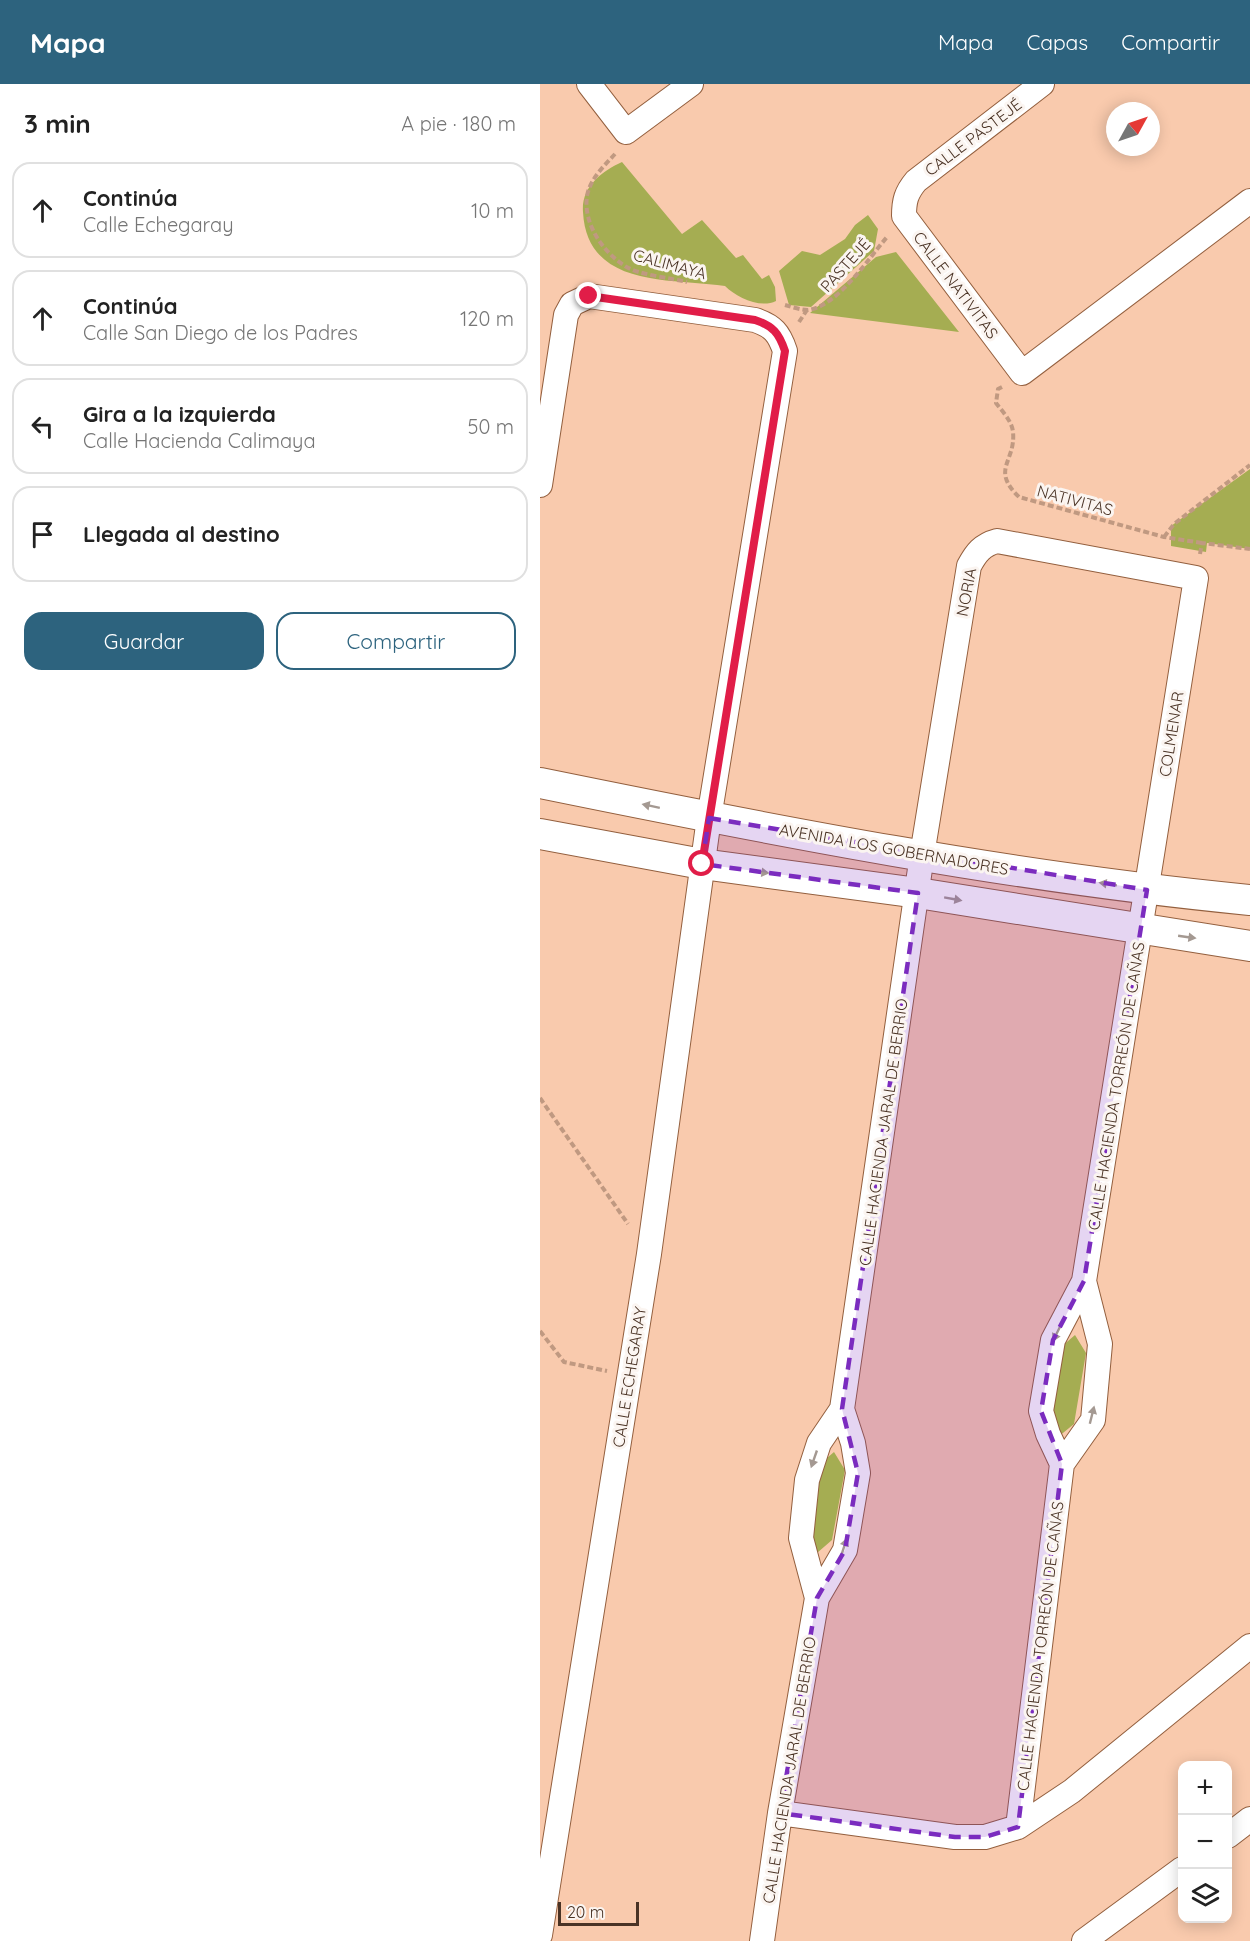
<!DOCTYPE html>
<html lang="es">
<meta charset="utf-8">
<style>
body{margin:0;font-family:Quicksand,sans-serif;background:#f2f2f2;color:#222}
.controls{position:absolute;right:18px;bottom:18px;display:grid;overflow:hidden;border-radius:12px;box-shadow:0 3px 15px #0003}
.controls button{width:54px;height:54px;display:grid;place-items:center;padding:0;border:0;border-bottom:2px solid #e0e0e0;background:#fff;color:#222;font:30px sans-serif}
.compass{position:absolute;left:566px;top:18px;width:54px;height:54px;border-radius:50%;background:#fff;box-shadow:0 3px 15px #0003;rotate:50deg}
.scale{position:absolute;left:18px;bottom:15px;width:81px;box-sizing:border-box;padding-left:6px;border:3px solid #4a3325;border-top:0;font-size:16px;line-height:21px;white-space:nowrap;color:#4a3325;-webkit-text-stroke:4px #fbf5f1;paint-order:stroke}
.stop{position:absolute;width:18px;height:18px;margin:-14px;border:4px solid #e11d48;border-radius:50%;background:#fff}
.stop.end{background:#e11d48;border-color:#fff;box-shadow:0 2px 6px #0008}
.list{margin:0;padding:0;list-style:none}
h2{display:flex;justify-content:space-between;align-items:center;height:78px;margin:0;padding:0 24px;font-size:26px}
h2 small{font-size:20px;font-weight:400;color:#767676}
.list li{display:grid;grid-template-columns:39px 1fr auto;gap:18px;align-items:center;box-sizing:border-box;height:96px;margin:0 12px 12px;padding:0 12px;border:2px solid #e0e0e0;border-radius:18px}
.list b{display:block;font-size:22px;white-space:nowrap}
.list p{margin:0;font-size:20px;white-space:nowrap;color:#767676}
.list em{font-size:20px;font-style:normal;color:#767676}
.actions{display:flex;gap:12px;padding:18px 24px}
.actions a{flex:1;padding:14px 0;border:2px solid #2d637e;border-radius:18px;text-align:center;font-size:21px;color:#2d637e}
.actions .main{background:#2d637e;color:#fff}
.icon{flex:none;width:33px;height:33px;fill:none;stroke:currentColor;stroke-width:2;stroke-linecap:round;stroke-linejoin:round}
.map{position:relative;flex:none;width:710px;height:1857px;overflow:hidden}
header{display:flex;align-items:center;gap:36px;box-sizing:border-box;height:84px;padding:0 30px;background:#2d637e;color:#fff}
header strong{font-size:28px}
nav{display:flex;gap:33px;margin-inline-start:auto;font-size:21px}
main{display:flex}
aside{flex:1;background:#fff}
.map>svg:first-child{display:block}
.green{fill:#a5ad52}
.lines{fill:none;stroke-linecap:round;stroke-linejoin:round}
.minor-casing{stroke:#935f3e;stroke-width:26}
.tertiary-casing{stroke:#935f3e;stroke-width:32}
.path{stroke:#c09981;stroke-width:4;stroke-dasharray:6 3;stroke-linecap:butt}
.minor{stroke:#fff;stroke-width:24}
.tertiary{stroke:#fff;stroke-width:30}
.oneway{fill:#a49992}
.route{stroke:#e11d48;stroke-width:8}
.marked{fill:#7b2cbf;fill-opacity:0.2;stroke:#7b2cbf;stroke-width:4.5;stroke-dasharray:12 8;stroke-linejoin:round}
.labels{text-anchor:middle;stroke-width:6;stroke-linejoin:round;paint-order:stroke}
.street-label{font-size:16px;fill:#4a3325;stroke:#fbf5f1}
</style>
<header>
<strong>Mapa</strong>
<nav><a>Mapa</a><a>Capas</a><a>Compartir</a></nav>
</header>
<main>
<aside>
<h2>3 min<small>A pie · 180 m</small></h2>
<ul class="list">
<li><svg class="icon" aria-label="ahead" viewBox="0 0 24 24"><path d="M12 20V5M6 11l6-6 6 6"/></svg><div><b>Continúa</b><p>Calle Echegaray</p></div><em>10 m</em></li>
<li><svg class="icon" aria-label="ahead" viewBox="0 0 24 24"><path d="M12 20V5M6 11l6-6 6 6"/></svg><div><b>Continúa</b><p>Calle San Diego de los Padres</p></div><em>120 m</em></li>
<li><svg class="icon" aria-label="left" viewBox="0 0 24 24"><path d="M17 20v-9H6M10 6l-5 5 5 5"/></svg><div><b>Gira a la izquierda</b><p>Calle Hacienda Calimaya</p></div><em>50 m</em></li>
<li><svg class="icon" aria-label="arrive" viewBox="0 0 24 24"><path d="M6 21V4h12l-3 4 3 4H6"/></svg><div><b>Llegada al destino</b></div></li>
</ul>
<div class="actions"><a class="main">Guardar</a><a>Compartir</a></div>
</aside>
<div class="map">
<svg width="710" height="1857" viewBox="0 0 710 1857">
<rect width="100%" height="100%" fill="#f9caad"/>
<!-- green -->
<path class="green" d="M 82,78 L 142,150 L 162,136 L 196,174 L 203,171 L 222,195 L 229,191 L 235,203 L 236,217 C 220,225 196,213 185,202 C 132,194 47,205 43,128 C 41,103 62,87 82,78 Z
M 328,131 L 338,145 L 334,167 L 271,223 L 249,221 L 239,187 L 262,167 L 280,171 L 305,155 L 315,141 Z
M 356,168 L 419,248 L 270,229 L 336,173 Z
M 710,385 L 710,465 L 667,459 L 666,468 L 631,462 L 631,442 Z
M 535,1251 L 546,1269 L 534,1340 L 518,1353 L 509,1331 L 521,1263 Z
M 294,1368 L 305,1386 L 292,1456 L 277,1469 L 268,1447 L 280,1380 Z"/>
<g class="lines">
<!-- minor casing -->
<g class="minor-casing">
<path id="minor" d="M 49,0 L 86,48 L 151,0
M 502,0 L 376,97 C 366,109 364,117 364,132 L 482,289 L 710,117
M 0,401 L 26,231 L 32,220 L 49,212 L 215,236 C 233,242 239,249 245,267 L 169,734 L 109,1170 L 0,1851
M 277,1514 L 261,1454 L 267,1396 L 279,1359 L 302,1325 L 382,771 L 429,482 C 436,469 442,461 457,457 L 656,494 L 544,1197 L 513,1256 L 501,1327 L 508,1350 L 522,1380
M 240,1729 L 415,1753 L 445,1753 L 478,1743 L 532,1707 L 710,1562
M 478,1743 L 522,1380 L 553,1336 L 560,1260 L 544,1197
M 688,1752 L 710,1735
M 222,1857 L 240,1729 L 277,1514 L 305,1466 L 318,1389 L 313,1359 L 302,1325
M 544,1857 L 642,1785"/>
</g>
<!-- tertiary casing -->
<g class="tertiary-casing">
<path id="tertiary" d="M 0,699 C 235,747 471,793 710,816
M 0,750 L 162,780 L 378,809 L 710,862"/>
</g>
<!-- path -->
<path class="path" d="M 75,70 C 64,82 50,95 47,112 C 43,140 63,168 85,182 C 98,191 131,194 147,198
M 245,221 C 252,223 261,226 268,226 C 298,222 328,175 347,153
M 259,238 L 267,226
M 462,303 L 458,305 L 456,319 C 462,327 472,337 473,348 C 476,378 450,385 479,413 L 624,453 L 662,459
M 624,453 L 634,440 L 710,381
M 660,470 L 662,459 L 710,465
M 0,1014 L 88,1140
M 0,1247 L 24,1278 L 67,1287"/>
<!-- minor -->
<use href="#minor" class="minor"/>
<!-- tertiary -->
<use href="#tertiary" class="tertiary"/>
</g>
<!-- one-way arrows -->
<defs><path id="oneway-solid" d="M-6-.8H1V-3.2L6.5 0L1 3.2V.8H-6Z" transform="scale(1.5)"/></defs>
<g class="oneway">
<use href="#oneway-solid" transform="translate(111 722) rotate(-168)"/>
<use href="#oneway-solid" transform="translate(220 788) rotate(8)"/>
<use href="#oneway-solid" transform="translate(568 800) rotate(-171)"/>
<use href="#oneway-solid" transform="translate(413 815) rotate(10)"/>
<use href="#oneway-solid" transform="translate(647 853) rotate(8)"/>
<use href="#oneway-solid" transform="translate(517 1249) rotate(116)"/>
<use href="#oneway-solid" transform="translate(552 1331) rotate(-76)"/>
<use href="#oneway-solid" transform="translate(274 1375) rotate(109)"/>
<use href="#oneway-solid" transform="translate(304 1463) rotate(-72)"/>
</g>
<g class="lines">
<!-- route -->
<path class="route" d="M 49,212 L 215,236 C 233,242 239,249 245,267 L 162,780"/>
</g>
<!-- marked area -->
<path class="marked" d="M 169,734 L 607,806 L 544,1197 L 513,1256 L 501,1327 L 522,1380 L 478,1743 L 445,1753 L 415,1753 L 240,1729 L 277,1514 L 305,1466 L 318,1389 L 302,1325 L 378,809 L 162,780 Z"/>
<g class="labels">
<!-- street labels -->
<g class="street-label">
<text transform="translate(433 53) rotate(-37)" y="6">CALLE PASTEJÉ</text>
<text transform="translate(130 180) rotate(15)" y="6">CALIMAYA</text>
<text transform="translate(305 181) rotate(-48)" y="6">PASTEJÉ</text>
<text transform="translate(416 201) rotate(53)" y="6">CALLE NATIVITAS</text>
<text transform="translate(535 416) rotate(15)" y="6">NATIVITAS</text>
<text transform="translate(426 508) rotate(-79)" y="6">NORIA</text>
<text transform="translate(631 650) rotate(-81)" y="6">COLMENAR</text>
<text transform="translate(354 765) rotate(10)" y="6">AVENIDA LOS GOBERNADORES</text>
<text transform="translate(576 1002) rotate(-81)" y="6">CALLE HACIENDA TORREÓN DE CAÑAS</text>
<text transform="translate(343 1048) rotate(-82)" y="6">CALLE HACIENDA JARAL DE BERRIO</text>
<text transform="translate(89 1293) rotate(-81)" y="6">CALLE ECHEGARAY</text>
<text transform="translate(500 1562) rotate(-83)" y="6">CALLE HACIENDA TORREÓN DE CAÑAS</text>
<text transform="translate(249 1686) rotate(-81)" y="6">CALLE HACIENDA JARAL DE BERRIO</text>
</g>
</g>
</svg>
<div class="controls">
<button>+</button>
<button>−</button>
<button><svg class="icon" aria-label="layers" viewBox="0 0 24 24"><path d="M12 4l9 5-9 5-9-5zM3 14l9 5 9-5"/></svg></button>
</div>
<svg class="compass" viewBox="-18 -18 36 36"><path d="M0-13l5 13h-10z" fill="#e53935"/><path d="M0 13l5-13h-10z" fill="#767676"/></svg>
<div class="scale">20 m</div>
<div class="stop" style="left:162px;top:780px"></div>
<div class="stop end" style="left:49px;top:212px"></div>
</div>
</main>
